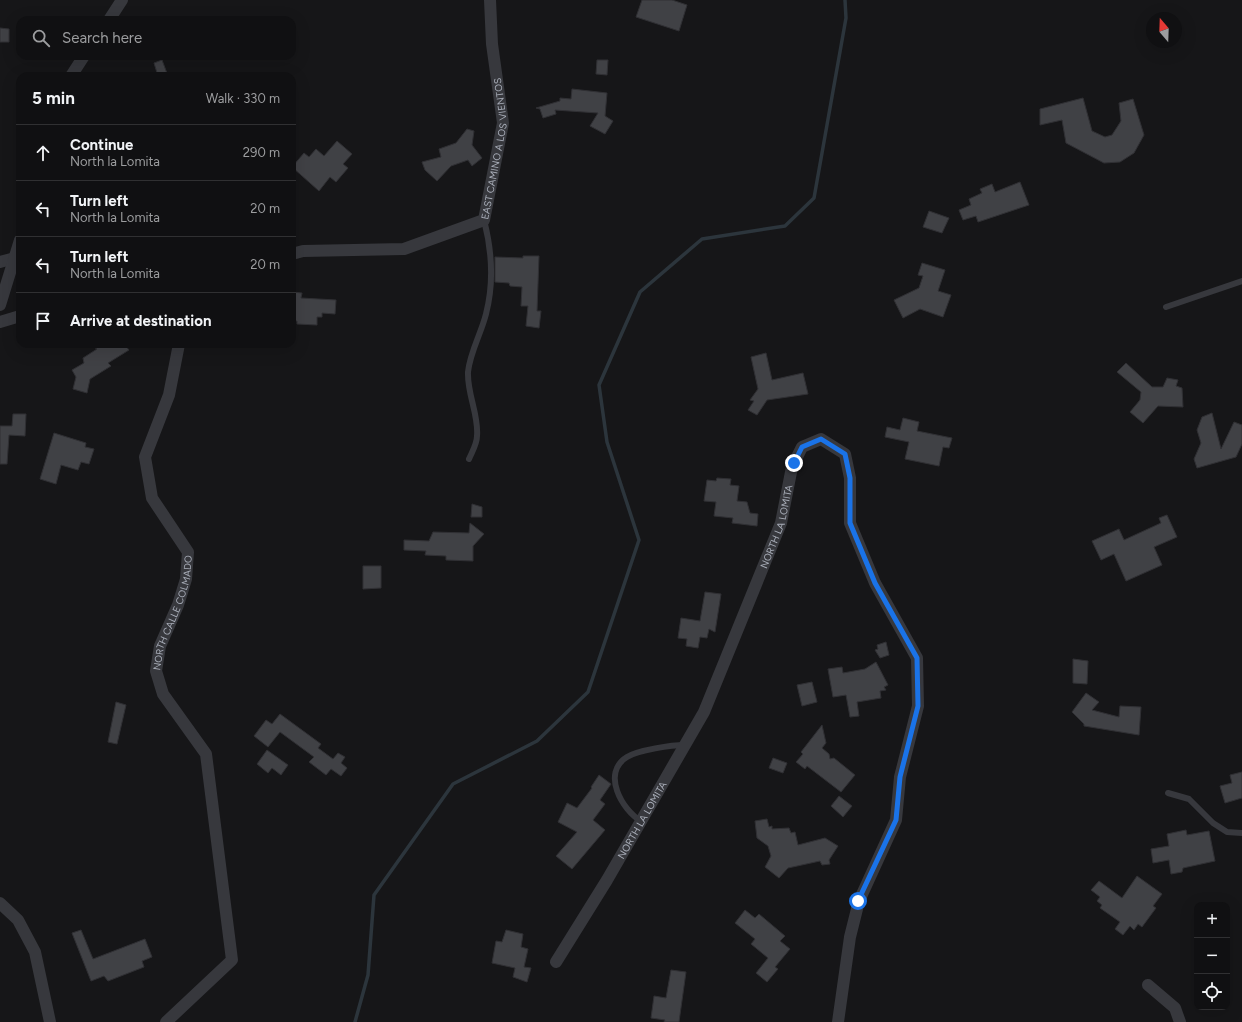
<!DOCTYPE html>
<meta charset="utf-8">
<style>
body{margin:0;font-family:Figtree,sans-serif;background:#19191b;color:#f1f3f6}
.controls{position:absolute;right:12px;bottom:12px;display:grid;overflow:hidden;border-radius:8px;box-shadow:0 4px 16px #0002}
.controls button{width:36px;height:36px;display:grid;place-items:center;padding:0;border:0;border-bottom:1px solid #303032;background:#101012;color:#f1f3f6;font:20px sans-serif}
.compass{position:absolute;left:1146px;top:12px;width:36px;height:36px;border-radius:50%;background:#101012;box-shadow:0 4px 16px #0002;rotate:341deg}
.stop{position:absolute;width:12px;height:12px;margin:-9px;border:3px solid #1a73e8;border-radius:50%;background:#fff}
.stop.end{background:#1a73e8;border-color:#fff;box-shadow:0 1px 4px #0008}
.list{margin:0;padding:0;list-style:none}
h2{display:flex;justify-content:space-between;align-items:center;height:52px;margin:0;padding:0 16px;font-size:17px}
h2 small{font-size:13px;font-weight:400;color:#9c9d9f}
.list li{display:grid;grid-template-columns:26px 1fr auto;gap:12px;align-items:center;box-sizing:border-box;height:56px;padding:0 16px;border-top:1px solid #303032}
.list b{display:block;font-size:15px;white-space:nowrap}
.list p{margin:0;font-size:13px;white-space:nowrap;color:#9c9d9f}
.list em{font-size:13px;font-style:normal;color:#9c9d9f}
.icon{flex:none;width:22px;height:22px;fill:none;stroke:currentColor;stroke-width:2;stroke-linecap:round;stroke-linejoin:round}
.map{position:relative;flex:none;width:1242px;height:1022px;overflow:hidden}
.search{position:absolute;background:#101012;box-shadow:0 4px 16px #0002;left:16px;top:16px;width:280px;height:44px;display:flex;align-items:center;gap:10px;box-sizing:border-box;padding:0 14px;border-radius:12px;color:#9c9d9f;font-size:15px}
.panel{position:absolute;background:#101012;box-shadow:0 4px 16px #0002;left:16px;top:72px;width:280px;height:276px;border-radius:12px}
.map>svg:first-child{display:block}
.lines{fill:none;stroke-linecap:round;stroke-linejoin:round}
.stream{stroke:#2c353c;stroke-width:3.5}
.building{fill:#404145;stroke:#303034}
.service{stroke:#37383d;stroke-width:6}
.minor{stroke:#37383d;stroke-width:12}
.route{stroke:#1a73e8;stroke-width:5}
.labels{text-anchor:middle;stroke-width:3;stroke-linejoin:round;paint-order:stroke}
.street-label{font-size:10px;fill:#a8adb8;stroke:#111113}
</style>
<div class="map">
<svg width="1242" height="1022" viewBox="0 0 1242 1022">
<rect width="100%" height="100%" fill="#161618"/>
<g class="lines">
<!-- stream -->
<path class="stream" d="M 355,1022 L 368,975 L 374,895 L 453,784 L 537,741 L 588,692 L 639,540 L 607,442 L 599,385 L 640,292 L 702,239 L 785,226 L 814,198 L 846,18 L 845,0"/>
</g>
<!-- building -->
<path class="building" d="M 642,0 L 672,0 L 687,5 L 679,31 L 636,17 Z
M 0,28 L 9,29 L 9,42 L 0,42 Z
M 162,60 L 168,76 L 158,76 L 154,63 Z
M 597,60 L 608,60 L 607,75 L 596,74 Z
M 572,89 L 607,93 L 605,116 L 613,121 L 605,134 L 590,126 L 598,113 L 555,110 L 556,114 L 543,118 L 540,109 L 536,108 L 560,101 L 560,98 L 571,99 Z
M 1083,98 L 1092,131 L 1105,137 L 1112,135 L 1121,121 L 1119,103 L 1133,99 L 1144,135 L 1134,153 L 1120,162 L 1104,163 L 1066,143 L 1062,120 L 1040,125 L 1040,109 Z
M 467,129 L 474,131 L 472,145 L 482,158 L 472,166 L 468,160 L 451,166 L 437,181 L 425,170 L 422,162 L 441,157 L 439,149 L 456,143 Z
M 337,141 L 352,154 L 343,164 L 348,168 L 336,182 L 330,177 L 319,191 L 292,167 L 304,153 L 309,157 L 316,149 L 324,156 Z
M 1020,182 L 1029,205 L 978,222 L 976,216 L 963,220 L 959,210 L 971,205 L 969,199 L 982,193 L 980,189 L 992,184 L 995,192 Z
M 929,211 L 949,218 L 942,233 L 923,227 Z
M 523,256 L 539,256 L 537,311 L 541,311 L 539,328 L 526,326 L 528,306 L 521,306 L 522,287 L 510,286 L 509,283 L 495,282 L 495,257 L 523,258 Z
M 922,263 L 945,270 L 938,291 L 951,295 L 943,317 L 920,309 L 903,318 L 894,300 L 919,288 L 923,276 L 918,275 Z
M 292,292 L 302,293 L 301,298 L 336,300 L 335,314 L 322,313 L 322,317 L 317,317 L 317,325 L 297,324 L 297,321 L 292,321 Z
M 89,344 L 124,344 L 129,350 L 108,363 L 111,366 L 90,379 L 87,393 L 73,389 L 76,377 L 72,370 L 84,363 L 83,358 L 97,349 Z
M 766,353 L 772,380 L 803,373 L 808,394 L 767,400 L 757,415 L 748,410 L 754,401 L 750,400 L 758,389 L 751,357 Z
M 1126,363 L 1152,387 L 1163,387 L 1167,378 L 1178,380 L 1176,386 L 1182,388 L 1183,407 L 1158,406 L 1143,423 L 1130,412 L 1140,400 L 1141,392 L 1117,372 Z
M 1212,413 L 1221,449 L 1234,422 L 1242,425 L 1242,444 L 1236,457 L 1197,468 L 1194,459 L 1201,443 L 1197,430 L 1202,417 Z
M 13,414 L 26,414 L 25,436 L 9,435 L 7,464 L 0,464 L 0,426 L 12,426 Z
M 903,418 L 919,422 L 917,431 L 952,438 L 949,448 L 943,447 L 939,466 L 905,459 L 909,442 L 885,437 L 887,427 L 900,430 Z
M 54,433 L 86,443 L 85,447 L 94,449 L 89,464 L 81,462 L 78,470 L 61,465 L 56,484 L 40,479 Z
M 717,478 L 731,479 L 730,485 L 739,486 L 737,501 L 747,502 L 750,513 L 758,514 L 757,526 L 732,523 L 733,518 L 714,516 L 716,502 L 704,501 L 707,480 L 716,481 Z
M 472,504 L 482,507 L 482,517 L 471,517 Z
M 1167,515 L 1177,537 L 1154,547 L 1162,565 L 1126,581 L 1114,554 L 1101,560 L 1092,541 L 1119,529 L 1124,540 L 1161,523 L 1159,518 Z
M 470,523 L 484,534 L 473,546 L 473,561 L 446,560 L 446,556 L 425,555 L 426,551 L 404,550 L 404,540 L 429,541 L 433,532 L 469,533 Z
M 363,566 L 381,566 L 381,588 L 363,589 Z
M 705,592 L 721,594 L 715,632 L 709,629 L 707,638 L 700,637 L 698,648 L 686,646 L 687,639 L 678,638 L 681,618 L 700,621 Z
M 886,642 L 889,655 L 880,658 L 875,650 L 878,649 L 877,645 Z
M 1073,659 L 1088,661 L 1087,684 L 1073,683 Z
M 876,662 L 888,685 L 884,687 L 886,690 L 880,691 L 881,698 L 857,702 L 859,716 L 850,717 L 846,695 L 833,697 L 828,669 L 842,667 L 843,673 L 865,669 Z
M 812,682 L 817,702 L 802,706 L 797,685 Z
M 1086,693 L 1099,702 L 1092,710 L 1119,717 L 1120,706 L 1141,707 L 1139,735 L 1084,726 L 1084,724 L 1072,712 Z
M 116,702 L 126,705 L 117,744 L 108,742 Z
M 280,714 L 321,744 L 318,748 L 333,759 L 338,753 L 345,757 L 341,763 L 347,768 L 341,776 L 331,769 L 326,775 L 309,762 L 314,757 L 280,732 L 268,747 L 254,736 L 266,720 L 272,724 Z
M 822,725 L 826,743 L 822,748 L 829,754 L 830,759 L 834,758 L 855,775 L 841,792 L 807,766 L 805,769 L 796,762 L 803,754 L 801,752 Z
M 267,750 L 288,765 L 281,775 L 272,768 L 268,773 L 257,764 Z
M 773,758 L 787,763 L 783,773 L 769,768 Z
M 1242,772 L 1242,798 L 1225,803 L 1220,786 L 1232,783 L 1230,775 Z
M 599,775 L 611,784 L 600,800 L 605,804 L 593,820 L 605,830 L 572,869 L 556,856 L 577,832 L 558,822 L 567,803 L 577,808 L 592,788 L 591,787 Z
M 839,796 L 852,806 L 843,817 L 831,806 Z
M 767,819 L 769,827 L 772,826 L 772,829 L 789,828 L 791,833 L 795,832 L 798,845 L 825,838 L 838,846 L 829,860 L 830,864 L 822,865 L 820,861 L 788,868 L 779,878 L 765,867 L 771,856 L 768,846 L 757,838 L 755,821 Z
M 1186,830 L 1187,835 L 1209,831 L 1215,861 L 1183,868 L 1182,872 L 1171,874 L 1169,860 L 1153,863 L 1151,849 L 1169,846 L 1167,834 Z
M 1137,876 L 1162,894 L 1153,906 L 1156,908 L 1142,927 L 1138,924 L 1134,930 L 1130,926 L 1123,935 L 1115,929 L 1120,922 L 1100,908 L 1102,905 L 1097,901 L 1100,897 L 1091,890 L 1099,881 L 1122,898 Z
M 745,910 L 755,918 L 759,914 L 785,936 L 780,941 L 790,949 L 775,967 L 778,969 L 767,982 L 756,973 L 768,958 L 751,944 L 755,939 L 735,923 Z
M 81,930 L 93,959 L 145,939 L 152,957 L 142,961 L 144,967 L 108,981 L 104,976 L 91,981 L 72,933 Z
M 506,930 L 523,934 L 521,947 L 528,949 L 524,967 L 531,968 L 527,982 L 513,977 L 515,968 L 492,963 L 496,941 L 502,942 Z
M 671,970 L 686,972 L 679,1022 L 664,1022 L 665,1020 L 651,1018 L 654,996 L 666,998 Z"/>
<g class="lines">
<!-- service -->
<path class="service" d="M 1166,307 L 1242,281
M 469,459 C 472,452 477,444 477,436 C 479,415 467,394 468,372 C 470,352 481,334 486,314 C 494,283 492,251 484,220
M 1168,793 L 1189,799 L 1213,823 L 1227,832 L 1242,833
M 641,821 C 622,810 601,773 627,757 C 638,750 672,745 685,745"/>
<!-- minor -->
<g class="minor">
<path d="M 109,20 L 122,0"/>
<path d="M 71,76 L 84,56"/>
<path id="s1" d="M 292,254 L 303,251 L 404,249 L 484,220 L 503,123 L 492,44 L 490,0"/>
<path d="M 0,262 L 15,258"/>
<path d="M 0,305 L 20,240"/>
<path d="M 0,322 L 20,316"/>
<path d="M 0,903 L 18,920 L 35,952 L 50,1022"/>
<path id="s2" d="M 556,962 L 607,880 L 704,712 L 781,523 L 792,467 L 802,447 L 821,439 L 845,454 L 850,478 L 850,523 L 875,583 L 917,658 L 918,706 L 900,777 L 896,820 L 859,901 L 850,937 L 838,1022"/>
<path d="M 1148,985 L 1175,1008 L 1180,1022"/>
<path id="s3" d="M 166,1022 L 232,960 L 206,754 L 163,694 L 156,671 L 160,646 L 178,605 L 186,579 L 188,552 L 152,498 L 145,457 L 169,395 L 179,344"/>
</g>
</g>
<g class="lines">
<!-- route -->
<path class="route" d="M 794,463 L 802,447 L 821,439 L 845,454 L 850,478 L 850,523 L 875,583 L 917,658 L 918,706 L 900,777 L 896,820 L 858,901"/>
</g>
<g class="labels">
<!-- street labels -->
<g class="street-label">
<text dy="4" stroke="none"><textPath href="#s1" startOffset="270">EAST CAMINO A LOS VIENTOS</textPath></text>
<text dy="4" stroke="none"><textPath href="#s2" startOffset="490">NORTH LA LOMITA</textPath></text>
<text dy="4" stroke="none"><textPath href="#s3" startOffset="457">NORTH CALLE COLMADO</textPath></text>
<text dy="4" stroke="none"><textPath href="#s2" startOffset="166">NORTH LA LOMITA</textPath></text>
</g>
</g>
</svg>
<div class="controls">
<button>+</button>
<button>−</button>
<button><svg class="icon" aria-label="locate" viewBox="0 0 24 24"><circle cx="12" cy="12" r="6"/><path d="M12 2v4M12 18v4M2 12h4M18 12h4"/></svg></button>
</div>
<svg class="compass" viewBox="-18 -18 36 36"><path d="M0-13l5 13h-10z" fill="#e53935"/><path d="M0 13l5-13h-10z" fill="#9c9d9f"/></svg>
<div class="stop" style="left:858px;top:901px"></div>
<div class="stop end" style="left:794px;top:463px"></div>
<div class="search"><svg class="icon" aria-label="search" viewBox="0 0 24 24"><circle cx="10" cy="10" r="6"/><path d="M15 15l6 6"/></svg>Search here</div>
<section class="panel">
<h2>5 min<small>Walk · 330 m</small></h2>
<ul class="list">
<li><svg class="icon" aria-label="ahead" viewBox="0 0 24 24"><path d="M12 20V5M6 11l6-6 6 6"/></svg><div><b>Continue</b><p>North la Lomita</p></div><em>290 m</em></li>
<li><svg class="icon" aria-label="left" viewBox="0 0 24 24"><path d="M17 20v-9H6M10 6l-5 5 5 5"/></svg><div><b>Turn left</b><p>North la Lomita</p></div><em>20 m</em></li>
<li><svg class="icon" aria-label="left" viewBox="0 0 24 24"><path d="M17 20v-9H6M10 6l-5 5 5 5"/></svg><div><b>Turn left</b><p>North la Lomita</p></div><em>20 m</em></li>
<li><svg class="icon" aria-label="arrive" viewBox="0 0 24 24"><path d="M6 21V4h12l-3 4 3 4H6"/></svg><div><b>Arrive at destination</b></div></li>
</ul>
</section>
</div>
